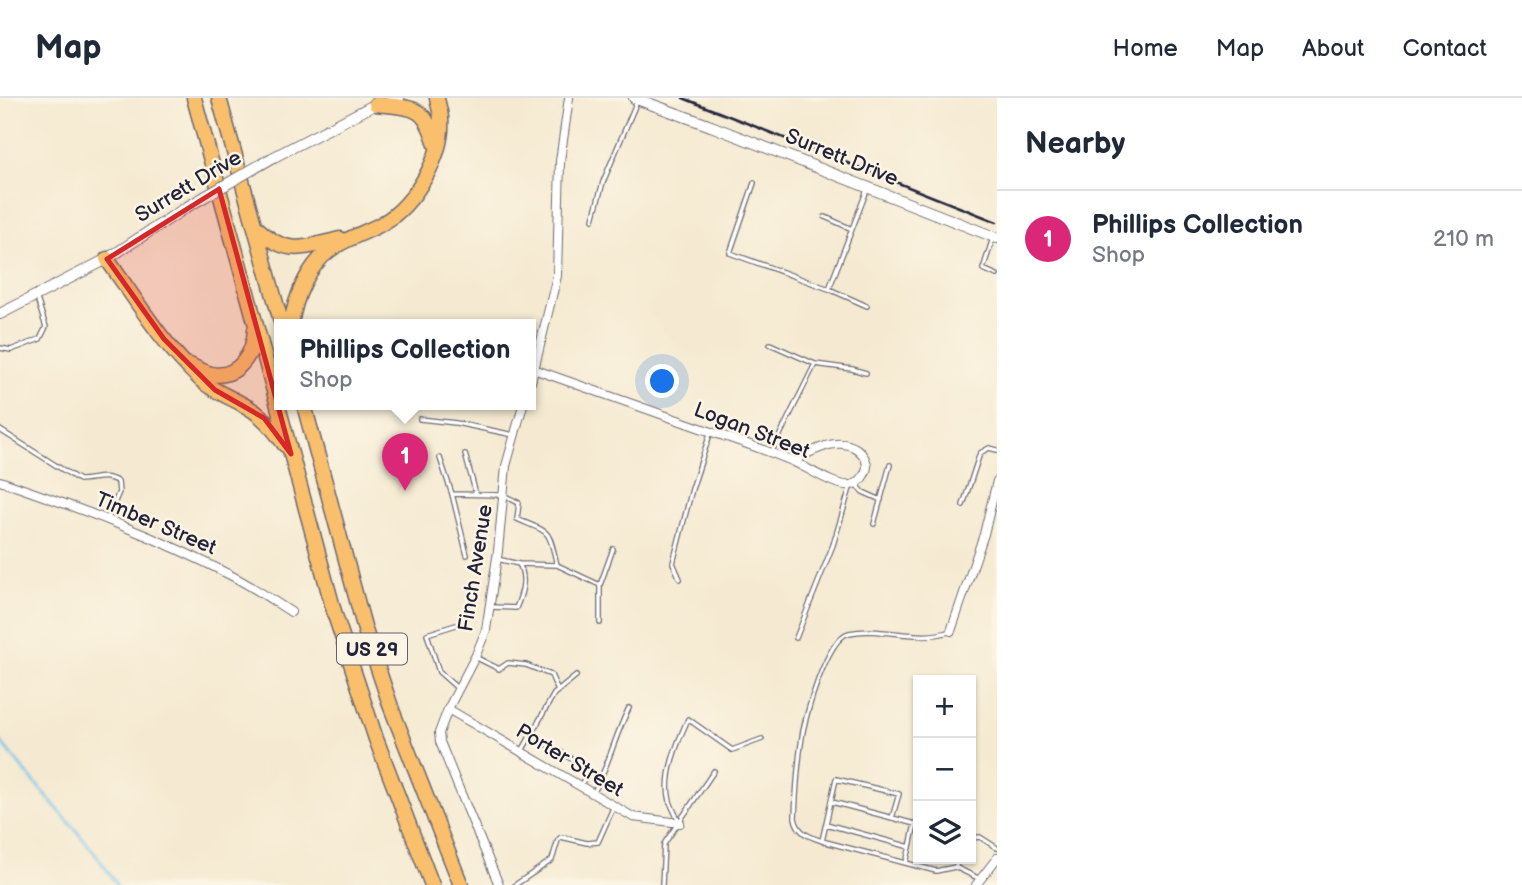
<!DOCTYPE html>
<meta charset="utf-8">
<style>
body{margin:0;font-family:"Balsamiq Sans",sans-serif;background:#f6f6f7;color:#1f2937}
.controls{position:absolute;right:21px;bottom:21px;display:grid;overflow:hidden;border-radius:0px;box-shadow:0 2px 5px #0004}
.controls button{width:63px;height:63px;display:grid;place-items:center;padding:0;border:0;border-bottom:2px solid #e0e1e3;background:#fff;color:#1f2937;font:35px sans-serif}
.you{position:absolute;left:663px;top:284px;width:24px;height:24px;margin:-18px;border:5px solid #fff;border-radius:50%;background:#1a73e8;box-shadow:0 0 0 10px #1a73e833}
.badge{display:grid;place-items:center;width:46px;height:46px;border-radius:50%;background:#db2777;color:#fff;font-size:23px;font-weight:700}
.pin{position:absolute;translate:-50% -58px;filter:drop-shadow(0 2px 4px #0008)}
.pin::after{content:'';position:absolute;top:37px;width:24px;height:21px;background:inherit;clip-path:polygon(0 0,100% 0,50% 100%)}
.popup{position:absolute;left:274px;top:221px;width:262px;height:91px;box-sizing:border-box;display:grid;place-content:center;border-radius:0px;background:#fff;filter:drop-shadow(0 2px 5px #0005);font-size:23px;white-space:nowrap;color:#747a83}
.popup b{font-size:26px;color:#1f2937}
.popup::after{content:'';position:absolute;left:50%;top:100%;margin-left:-14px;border:14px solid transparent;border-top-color:#fff}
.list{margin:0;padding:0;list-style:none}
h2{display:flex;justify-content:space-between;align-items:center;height:91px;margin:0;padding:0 28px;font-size:30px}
h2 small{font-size:23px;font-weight:400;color:#747a83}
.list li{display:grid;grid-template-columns:46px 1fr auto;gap:21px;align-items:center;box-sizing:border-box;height:98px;padding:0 28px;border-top:2px solid #e0e1e3}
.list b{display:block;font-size:26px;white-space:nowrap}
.list p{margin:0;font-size:23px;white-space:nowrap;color:#747a83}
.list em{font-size:23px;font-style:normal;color:#747a83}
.icon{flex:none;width:38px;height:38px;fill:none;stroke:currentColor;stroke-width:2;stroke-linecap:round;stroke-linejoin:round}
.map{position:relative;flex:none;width:997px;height:787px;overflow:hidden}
header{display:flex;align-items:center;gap:42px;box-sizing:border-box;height:98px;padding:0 35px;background:#fff;border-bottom:2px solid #e0e1e3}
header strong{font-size:33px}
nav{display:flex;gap:38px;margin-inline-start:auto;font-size:24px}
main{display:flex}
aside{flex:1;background:#fff}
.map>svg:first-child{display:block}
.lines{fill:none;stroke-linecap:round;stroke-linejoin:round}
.stream{stroke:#6fc3eb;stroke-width:2.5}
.service-casing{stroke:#6c6870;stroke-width:6}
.minor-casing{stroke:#6c6870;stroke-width:10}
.tertiary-casing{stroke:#6c6870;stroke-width:12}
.motorway-casing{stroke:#6c6870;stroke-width:17}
.service{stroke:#fff;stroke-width:3.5}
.minor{stroke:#fff;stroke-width:8}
.tertiary{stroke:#fff;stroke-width:10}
.motorway{stroke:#f9bf6d;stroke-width:14}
.rail{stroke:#22223b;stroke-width:2.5}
.tertiary-bridge-casing{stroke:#6c6870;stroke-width:12;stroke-linecap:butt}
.tertiary-bridge{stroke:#fff;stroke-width:10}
.marked{fill:#d62828;fill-opacity:0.2;stroke:#d62828;stroke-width:5;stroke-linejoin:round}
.labels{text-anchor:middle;stroke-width:5;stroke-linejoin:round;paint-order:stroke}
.shield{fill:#fcf5e5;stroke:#63616e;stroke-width:2}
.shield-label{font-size:19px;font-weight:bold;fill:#22223b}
.street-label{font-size:21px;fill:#22223b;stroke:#fcf5e5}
</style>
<header>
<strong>Map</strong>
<nav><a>Home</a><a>Map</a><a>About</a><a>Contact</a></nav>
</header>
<main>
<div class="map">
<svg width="997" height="787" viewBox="0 0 997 787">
<rect width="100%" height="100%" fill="#fcf5e5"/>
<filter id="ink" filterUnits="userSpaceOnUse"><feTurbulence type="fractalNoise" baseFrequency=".0143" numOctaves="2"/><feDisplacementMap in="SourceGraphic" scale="14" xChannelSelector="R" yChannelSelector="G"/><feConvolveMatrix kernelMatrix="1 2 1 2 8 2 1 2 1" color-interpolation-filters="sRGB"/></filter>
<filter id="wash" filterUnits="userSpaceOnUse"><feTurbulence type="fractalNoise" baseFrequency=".00686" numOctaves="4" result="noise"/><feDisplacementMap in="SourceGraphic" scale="28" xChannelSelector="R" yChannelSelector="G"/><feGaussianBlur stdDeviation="1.57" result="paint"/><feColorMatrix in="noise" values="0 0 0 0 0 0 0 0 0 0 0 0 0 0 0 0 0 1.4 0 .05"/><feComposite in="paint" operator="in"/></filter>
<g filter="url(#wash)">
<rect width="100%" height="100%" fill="#f5ead1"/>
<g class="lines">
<!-- stream -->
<path class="stream" d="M 0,642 C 37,692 84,735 117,787"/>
</g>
</g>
<g filter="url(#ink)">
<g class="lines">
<!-- service casing -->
<g class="service-casing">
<path id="service" d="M 754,85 L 730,155 L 829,191 L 867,92
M 825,119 L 852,131
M 593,121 L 603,84 L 637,3
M 993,140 L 983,171 L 997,177
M 829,191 L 867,208
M 770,246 L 815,266 L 772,353
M 0,250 L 11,252 L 40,241 L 46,229 L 37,201
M 815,266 L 852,271 L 866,275
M 420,321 L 456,325 L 514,337
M 0,332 L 79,382 C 94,382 105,375 118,384 L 119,394 L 108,420
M 465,356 L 476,396
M 440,360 L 452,396
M 857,387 L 863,394 L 881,402
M 963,407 L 980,355 L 989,350 L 997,352
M 874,426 L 890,367
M 467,457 L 452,396 L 503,397 L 519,405 L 517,421 C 551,436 548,429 557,467
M 519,466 L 557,467 L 600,487 L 613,451
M 680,481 L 673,465 L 692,391 L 710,336
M 492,509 L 516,510 C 522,496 527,480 519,466 L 497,461
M 600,525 L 600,487
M 456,527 L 427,536 L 439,574 L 457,590
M 951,533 C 919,545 882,528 849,535 C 827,540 805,618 802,639 C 798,665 796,693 795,720 C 798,735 808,738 822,743 L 936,773 L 955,769
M 796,540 L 833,447 L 850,390
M 475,559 L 499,571 L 508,565 L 526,567 L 551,577 L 558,593
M 529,639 C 549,647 574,658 586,676 L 581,688
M 522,653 L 554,596 L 576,578
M 594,694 C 609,667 615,637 629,610
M 832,704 L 915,726 L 910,749
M 679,723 C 676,717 672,710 670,703 C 663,678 678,643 688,621 L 732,652 L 762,641
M 826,726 L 910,749 L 906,765
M 971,740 L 980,739 L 997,750
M 822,743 L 836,681 L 899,696 L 892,720
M 959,761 L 955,769 L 980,781
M 515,787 L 552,762 L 558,742 L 561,739 L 587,745 L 598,744 L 614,708
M 662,787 L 664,746 L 714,673"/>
</g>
<!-- minor casing -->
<g class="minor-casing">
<path id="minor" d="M 536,272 C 592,292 649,312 706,332 C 735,342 764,351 792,363 C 807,369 834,389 850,387 C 859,387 866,376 867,369 C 867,362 862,355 857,351 C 836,337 812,354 792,363
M 531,284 L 557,178 L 560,63 L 569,0
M 0,383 C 79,410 158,439 232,478 C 252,488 272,502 291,514
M 951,533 L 984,436 L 997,383
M 448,611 L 633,719 L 680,725
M 499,787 L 457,686 L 440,644 L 439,635 L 448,611 L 476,557 L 486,532 L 498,453 L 506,368 L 523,307
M 976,787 L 997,760"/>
</g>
<!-- tertiary casing -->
<g class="tertiary-casing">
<path id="tertiary" d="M 634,0 L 711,28 L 997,140
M 272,60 L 376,6 L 399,0
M 0,216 L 107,161 L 187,109"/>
</g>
<!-- motorway casing -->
<g class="motorway-casing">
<path id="motorway" d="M 194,0 L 335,517 L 376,641 L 432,787
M 219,0 L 282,227
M 376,6 C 414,10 425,7 436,47
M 256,129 C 286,159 302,150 340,141
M 107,161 C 136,202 163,247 200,281 C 212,293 228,298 242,306 C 261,315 273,330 285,347
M 291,227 C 295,200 307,169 330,152 C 346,140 366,135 383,125 C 414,107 444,58 441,21 C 441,14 438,7 437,0
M 190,267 C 196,270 204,274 211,276 C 238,281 254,256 255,231
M 304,307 L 365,532 L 392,612 L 461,787"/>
</g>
<!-- service -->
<use href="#service" class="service"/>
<!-- minor -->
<use href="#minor" class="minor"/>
<!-- tertiary -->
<use href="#tertiary" class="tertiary"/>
<!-- motorway -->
<use href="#motorway" class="motorway"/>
<!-- rail -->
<path class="rail" d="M 683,0 L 997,124"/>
<!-- tertiary-bridge casing -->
<g class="tertiary-bridge-casing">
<path id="tertiary-bridge" d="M 187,109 L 272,60"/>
</g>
<!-- tertiary-bridge -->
<use href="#tertiary-bridge" class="tertiary-bridge"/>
</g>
</g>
<!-- marked area -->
<path class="marked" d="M 219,91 L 291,356 L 264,320 L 215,292 L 164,241 L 107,161 Z"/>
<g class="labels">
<!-- shield labels -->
<rect class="shield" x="337" y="535.5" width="70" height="31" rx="5"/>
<g class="shield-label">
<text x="372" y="558">US 29</text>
</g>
<!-- street labels -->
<g class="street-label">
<text transform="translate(842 59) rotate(22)" y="7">Surrett Drive</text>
<text transform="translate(188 88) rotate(-31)" y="7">Surrett Drive</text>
<text transform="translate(752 332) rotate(21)" y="7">Logan Street</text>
<text transform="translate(156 425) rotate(23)" y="7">Timber Street</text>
<text transform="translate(475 470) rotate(-81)" y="7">Finch Avenue</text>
<text transform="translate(570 662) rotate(31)" y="7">Porter Street</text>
</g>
</g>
</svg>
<div class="controls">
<button>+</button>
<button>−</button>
<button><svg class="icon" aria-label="layers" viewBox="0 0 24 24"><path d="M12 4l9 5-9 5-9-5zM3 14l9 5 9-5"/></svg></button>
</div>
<div class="you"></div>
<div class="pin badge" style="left:405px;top:393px">1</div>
<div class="popup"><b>Phillips Collection</b>Shop</div>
</div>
<aside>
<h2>Nearby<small></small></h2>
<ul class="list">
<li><span class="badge">1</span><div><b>Phillips Collection</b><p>Shop</p></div><em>210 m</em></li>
</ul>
</aside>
</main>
